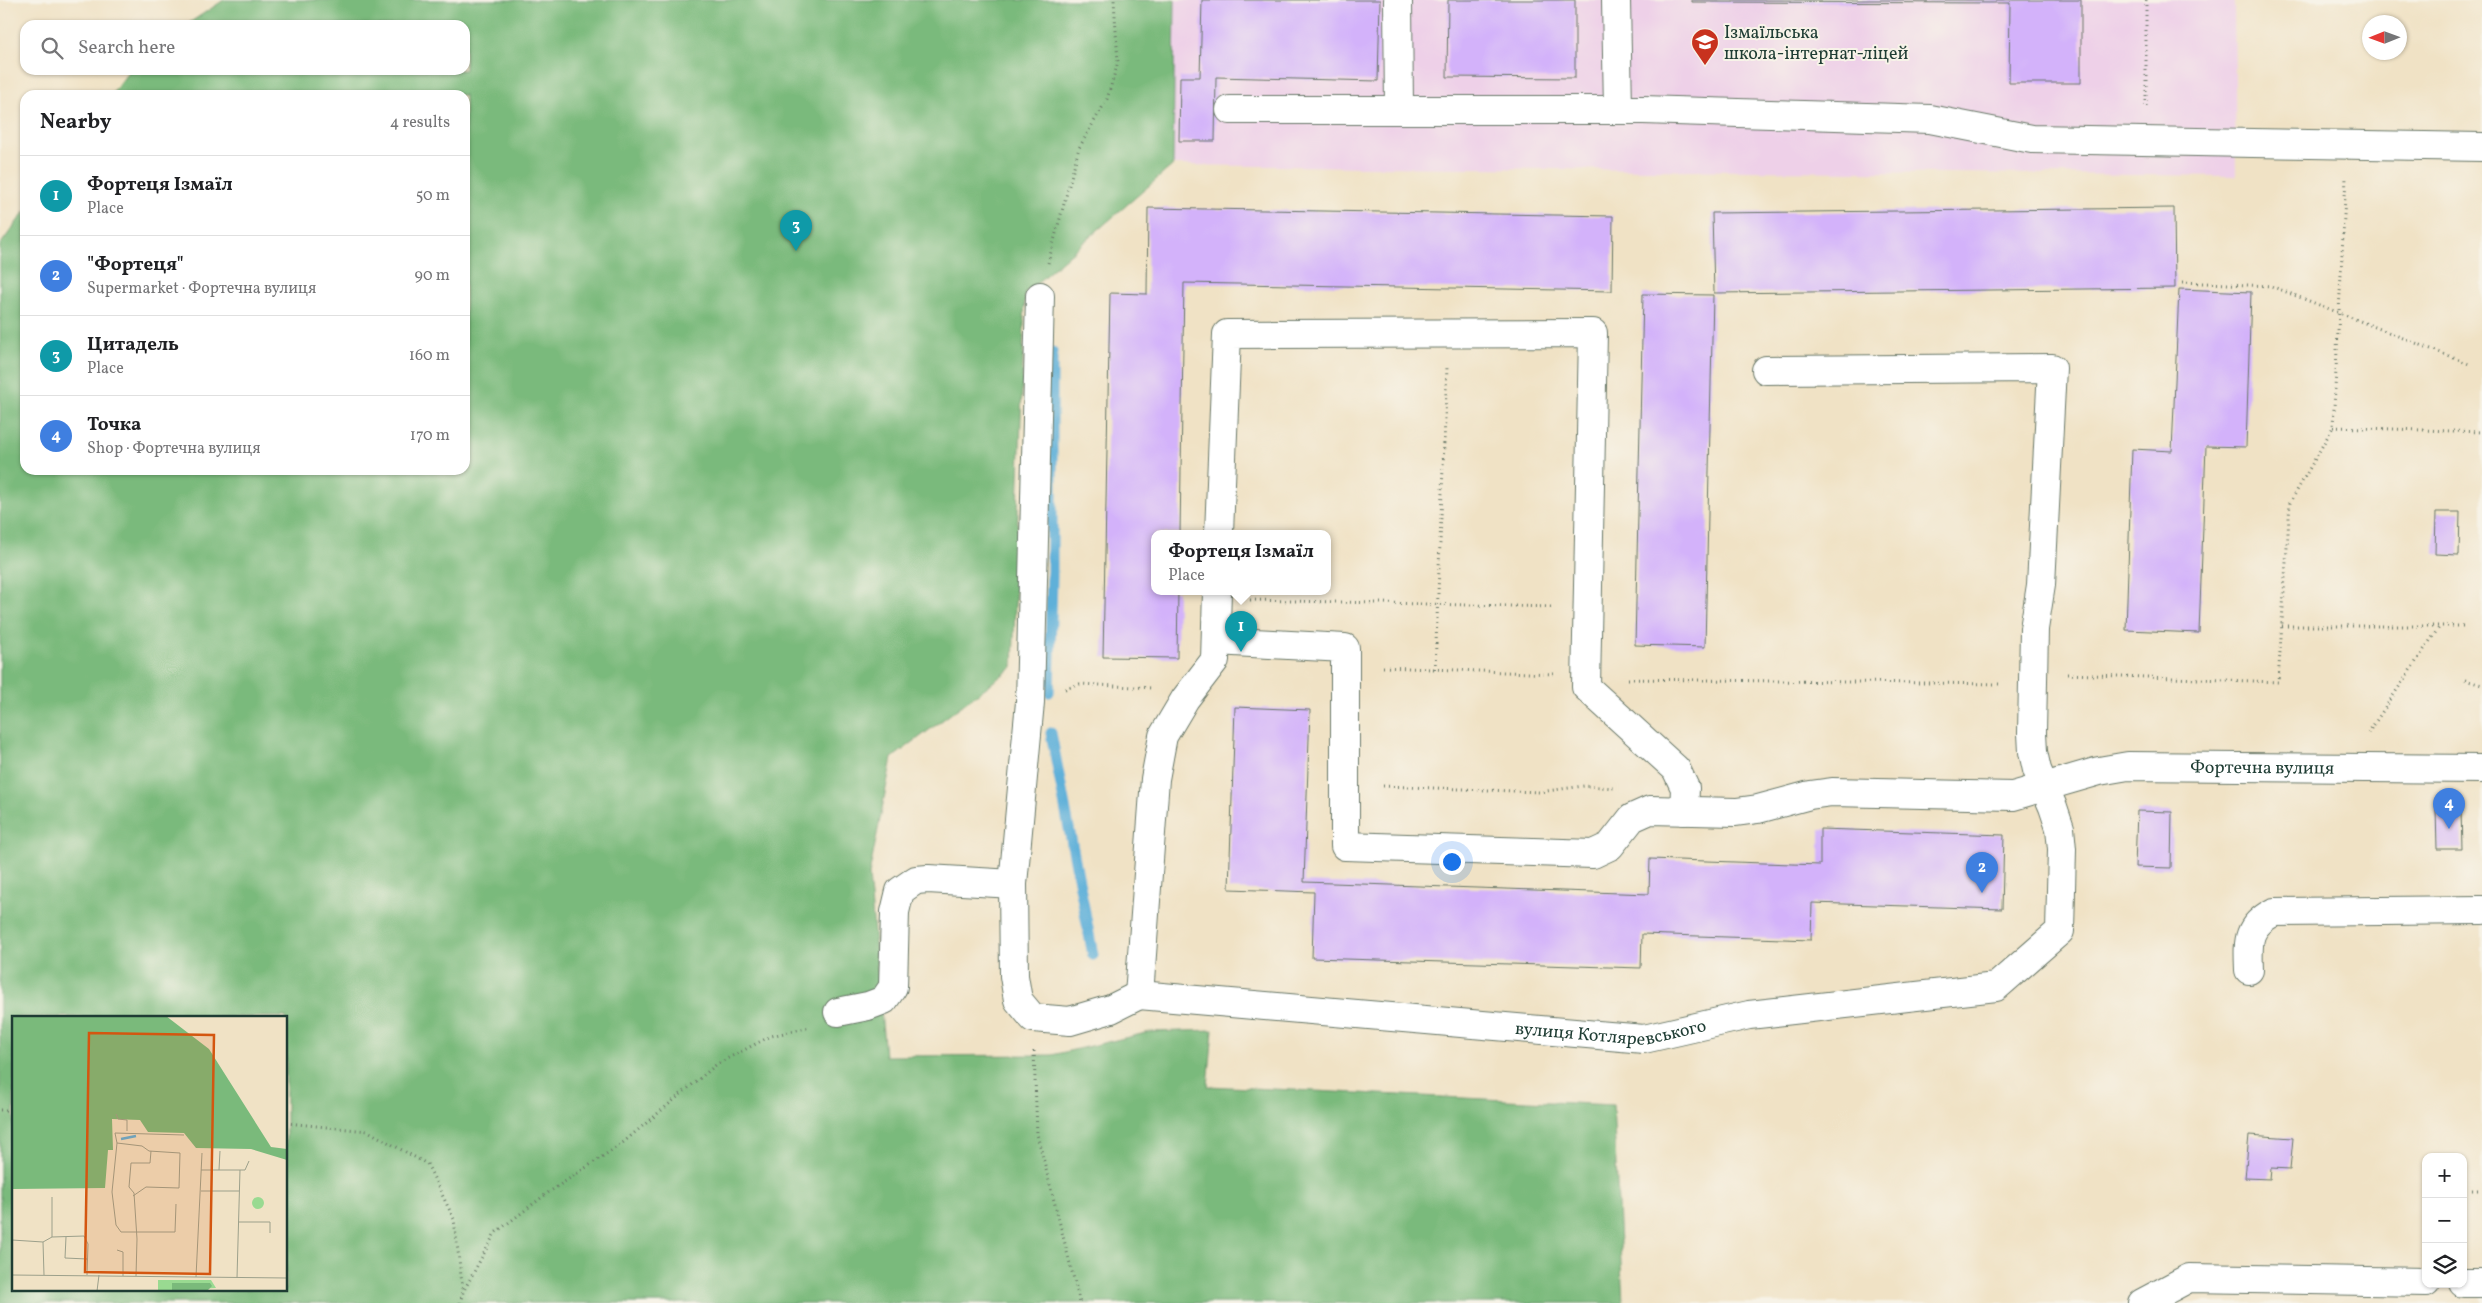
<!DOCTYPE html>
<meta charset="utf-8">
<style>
body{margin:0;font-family:Vollkorn,serif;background:#f6f6f6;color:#202124}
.controls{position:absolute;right:15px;bottom:15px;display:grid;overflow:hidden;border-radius:10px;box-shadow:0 1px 4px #0004}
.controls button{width:45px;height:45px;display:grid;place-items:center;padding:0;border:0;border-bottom:1px solid #e0e0e0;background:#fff;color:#202124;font:25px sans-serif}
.compass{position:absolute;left:2362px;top:15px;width:45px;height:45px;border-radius:50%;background:#fff;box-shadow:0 1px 4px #0004;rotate:269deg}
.you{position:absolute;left:1451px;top:861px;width:18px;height:18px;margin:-12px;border:4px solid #fff;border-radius:50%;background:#1a73e8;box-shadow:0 0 0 8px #1a73e833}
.badge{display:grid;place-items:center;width:32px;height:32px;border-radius:50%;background:#db2777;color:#fff;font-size:16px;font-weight:700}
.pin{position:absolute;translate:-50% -41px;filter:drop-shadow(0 1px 2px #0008)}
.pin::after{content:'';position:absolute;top:26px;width:18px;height:15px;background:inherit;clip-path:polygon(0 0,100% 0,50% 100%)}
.popup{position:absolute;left:1151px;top:530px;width:180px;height:65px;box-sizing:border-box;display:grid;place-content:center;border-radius:10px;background:#fff;filter:drop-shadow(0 1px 4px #0005);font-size:16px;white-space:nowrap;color:#757577}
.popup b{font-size:19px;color:#202124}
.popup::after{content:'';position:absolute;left:50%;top:100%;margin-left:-10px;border:10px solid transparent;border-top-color:#fff}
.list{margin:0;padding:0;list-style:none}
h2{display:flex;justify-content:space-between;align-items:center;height:65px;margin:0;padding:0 20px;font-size:21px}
h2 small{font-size:16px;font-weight:400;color:#757577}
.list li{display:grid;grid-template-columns:32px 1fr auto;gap:15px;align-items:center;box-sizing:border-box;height:80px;padding:0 20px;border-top:1px solid #e0e0e0}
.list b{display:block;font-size:19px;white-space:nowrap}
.list p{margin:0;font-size:16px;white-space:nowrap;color:#757577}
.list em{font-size:16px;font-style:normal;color:#757577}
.icon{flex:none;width:28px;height:28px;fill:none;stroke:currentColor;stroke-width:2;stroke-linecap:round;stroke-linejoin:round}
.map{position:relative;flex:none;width:2482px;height:1303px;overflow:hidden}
.search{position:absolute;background:#fff;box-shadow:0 1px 4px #0004;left:20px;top:20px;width:450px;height:55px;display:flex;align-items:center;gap:12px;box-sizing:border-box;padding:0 18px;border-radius:15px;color:#757577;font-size:19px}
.panel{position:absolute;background:#fff;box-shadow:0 1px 4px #0004;left:20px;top:90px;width:450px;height:385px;border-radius:15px}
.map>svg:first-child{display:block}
.built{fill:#eed0e8}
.forest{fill:#7aba7b;stroke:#4c7c58;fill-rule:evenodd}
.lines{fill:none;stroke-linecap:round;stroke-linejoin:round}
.stream{stroke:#5eb0d9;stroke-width:11}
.building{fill:#d3b2fa}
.minor-casing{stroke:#687767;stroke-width:30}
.path{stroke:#687767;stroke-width:3;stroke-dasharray:1 4;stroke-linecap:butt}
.minor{stroke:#fff;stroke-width:28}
.labels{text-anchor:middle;stroke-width:4;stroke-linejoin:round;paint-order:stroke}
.poi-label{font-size:18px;fill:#1f3d34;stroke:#f7f3e8;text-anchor:start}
.street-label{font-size:18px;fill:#1f3d34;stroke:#f7f3e8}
.inset-river{fill:none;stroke:#5eb0d9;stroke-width:2.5}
.inset-road{fill:none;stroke:#9ca08b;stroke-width:1}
.view{fill:#d45610;fill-opacity:0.15;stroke:#d45610;stroke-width:2.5}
.inset-edge{fill:none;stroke:#1f3d34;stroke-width:2.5}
</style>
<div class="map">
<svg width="2482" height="1303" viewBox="0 0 2482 1303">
<rect width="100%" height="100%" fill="#f7f3e8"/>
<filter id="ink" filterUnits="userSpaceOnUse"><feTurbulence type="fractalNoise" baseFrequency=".02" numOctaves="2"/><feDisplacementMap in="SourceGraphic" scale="10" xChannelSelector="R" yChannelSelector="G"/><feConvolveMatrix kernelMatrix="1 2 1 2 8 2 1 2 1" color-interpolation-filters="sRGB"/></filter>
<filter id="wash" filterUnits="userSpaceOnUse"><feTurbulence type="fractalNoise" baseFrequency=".0096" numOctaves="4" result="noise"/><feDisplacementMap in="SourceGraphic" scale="20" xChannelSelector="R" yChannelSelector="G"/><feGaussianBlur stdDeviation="1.12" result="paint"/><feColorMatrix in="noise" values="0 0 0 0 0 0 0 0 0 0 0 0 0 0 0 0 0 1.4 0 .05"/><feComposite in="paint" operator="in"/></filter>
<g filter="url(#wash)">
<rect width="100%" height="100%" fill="#f0e2c5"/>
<!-- built -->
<path class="built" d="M 1175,0 L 2234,0 L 2236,176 L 1173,165 Z"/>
<!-- forest -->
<path class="forest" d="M 224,0 L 1175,0 L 1173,165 L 1025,293 L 1013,667 L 892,758 L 869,875 L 885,1056 L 1052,1055 L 1150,1032 L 1213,1030 L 1208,1086 L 1613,1105 L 1623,1303 L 0,1303 L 0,245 L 25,211 L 25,470 L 465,470 L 465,95 L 111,95 L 130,70 L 465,70 L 465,25 L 186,25 ZM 14,1017 L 286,1017 L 286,1289 L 14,1289 Z"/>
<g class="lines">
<!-- stream -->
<path class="stream" d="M 1049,692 L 1052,577 L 1052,352
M 1051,733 L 1093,955"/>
</g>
<g id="blocks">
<!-- building -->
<path class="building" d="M 1202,0 L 1380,0 L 1378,81 L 1216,77 L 1215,141 L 1179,141 L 1180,77 L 1200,77 Z
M 1448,0 L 1575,0 L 1575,78 L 1447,77 Z
M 1692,0 L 2081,0 L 2081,83 L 2009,83 L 2010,3 L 1692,2 Z
M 1148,208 L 1613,216 L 1612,291 L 1184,283 L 1180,533 L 1155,533 L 1155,591 L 1178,591 L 1177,658 L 1103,657 L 1110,293 L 1147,294 Z
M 2174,208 L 2175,288 L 1714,293 L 1712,213 Z
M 2179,289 L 2251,292 L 2246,447 L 2206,446 L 2199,633 L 2126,630 L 2132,449 L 2172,451 Z
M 1643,294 L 1713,295 L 1705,647 L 1635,645 Z
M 2436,512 L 2460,512 L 2459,555 L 2435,554 Z
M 1235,707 L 1310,710 L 1304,882 L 1649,894 L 1650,859 L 1820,865 L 1820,829 L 2004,835 L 2002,909 L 1812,903 L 1811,940 L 1642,934 L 1641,968 L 1312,958 L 1314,892 L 1229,889 Z
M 2436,809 L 2461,809 L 2462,849 L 2437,849 Z
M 2137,811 L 2172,812 L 2171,868 L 2135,867 Z
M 2249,1135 L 2293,1138 L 2290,1169 L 2271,1168 L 2270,1179 L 2245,1178 Z"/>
</g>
</g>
<g filter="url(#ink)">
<use href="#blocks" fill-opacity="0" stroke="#687767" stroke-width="1"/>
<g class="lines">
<!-- minor casing -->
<g class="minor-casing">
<g id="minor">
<path d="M 1398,0 L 1399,110"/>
<path d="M 1616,0 L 1618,110"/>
<path d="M 1230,110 L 1643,110 L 1930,119 L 2032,139 L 2482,147"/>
<path d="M 1040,296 L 1030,702 L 1013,884 L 1014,976 L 1018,1000 L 1033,1018 L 1070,1021 L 1111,1009 L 1139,995"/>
<path d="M 1219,533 L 1227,334 L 1593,333 L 1586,687 L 1676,769 L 1685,788 L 1684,811"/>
<path id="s1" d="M 1216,641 L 1345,648 L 1345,846 L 1593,854 L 1610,846 L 1632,818 L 1650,810 L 1736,812 L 1758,809 L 1810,795 L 1832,792 L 2013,796 L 2099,771 L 2128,766 L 2482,769"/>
<path d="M 2249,970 C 2248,942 2246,926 2274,912 L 2482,910"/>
<path id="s2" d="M 1139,995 L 1644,1039 L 1749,1015 L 1996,987 L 2060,931 L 2062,849 L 2060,828 L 2053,807 L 2037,770 L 2033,752 L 2032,733 L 2034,629 L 2041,585 L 2052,368 L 1766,370"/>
<path d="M 1139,995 L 1155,779 L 1163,736 L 1185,699 L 1215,660 L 1217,591"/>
<path d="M 838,1012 L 868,1006 L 884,1000 L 893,987 L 895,912 L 900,891 L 916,880 L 928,879 L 1013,884"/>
<path d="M 2463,1283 L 2482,1283"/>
<path d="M 2142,1303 L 2189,1278 L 2426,1282"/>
</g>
</g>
<!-- path -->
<path class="path" d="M 2146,0 L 2146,108
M 1048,263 L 1079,148 L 1107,99 L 1118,62 L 1114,0
M 2182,282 L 2271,286 L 2469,364
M 2333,427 L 2482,432
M 1250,600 L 1554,607
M 2282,626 L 2466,626
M 1383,667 L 1554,674
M 1435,669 L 1447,367
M 2067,674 L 2278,682 L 2290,503 L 2333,427 L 2346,178
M 1628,679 L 2000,684
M 2465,680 L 2482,685
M 1065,689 L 1080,684 L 1152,688
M 2368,733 L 2440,626
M 1383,786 L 1539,792 L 1584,786 L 1615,788
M 1034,1051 L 1037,1134 L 1080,1303
M 0,1110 L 14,1110
M 286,1123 L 368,1131 L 427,1164 L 454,1219 L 463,1292
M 2472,1190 L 2482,1190
M 460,1303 L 463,1292 L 495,1233 L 549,1192 L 620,1145 L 717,1064 L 771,1036 L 810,1027"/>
<!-- minor -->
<use href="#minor" class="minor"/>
</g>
</g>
<!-- icons -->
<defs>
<g id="school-pin" transform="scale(1.4375)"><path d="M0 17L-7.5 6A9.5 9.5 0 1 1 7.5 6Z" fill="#c8321e" stroke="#f7f3e8"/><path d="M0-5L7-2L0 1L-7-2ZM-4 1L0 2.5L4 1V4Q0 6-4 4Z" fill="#fff"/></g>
</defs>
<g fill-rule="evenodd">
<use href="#school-pin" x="1705" y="42"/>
</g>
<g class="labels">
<!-- poi labels -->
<g class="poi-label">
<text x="1724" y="38">Ізмаїльська<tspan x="1724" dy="21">школа-інтернат-ліцей</tspan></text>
</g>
<!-- street labels -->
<g class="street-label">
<text dy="6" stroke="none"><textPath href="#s1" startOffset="1268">Фортечна вулиця</textPath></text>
<text dy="6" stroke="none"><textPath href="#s2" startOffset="474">вулиця Котляревського</textPath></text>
</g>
</g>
<!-- overview -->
<g transform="translate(12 1016)">
<rect width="275" height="275" fill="#f0e2c5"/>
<path d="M240 187a6 6 0 1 1 12 0a6 6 0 1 1-12 0ZM 146,264 L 199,264 L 204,272 L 146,275 Z" fill="#99da91"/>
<path d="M 0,0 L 154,0 L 197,33 L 259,131 L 275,133 L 275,144 L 239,133 L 184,132 L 172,117 L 136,116 L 128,104 L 100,103 L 101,134 L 96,134 L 93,172 L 0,173 ZM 160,267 L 198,267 L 200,270 L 195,275 L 160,275 Z" fill="#7aba7b"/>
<path class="inset-river" d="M 109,123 L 124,120"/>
<path class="inset-road" d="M 104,98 L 106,103 L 115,104 L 115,115M 105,127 L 130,130 L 137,135 L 168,137 L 167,172 L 134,171 L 121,180M 189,154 L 233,154 L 237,145M 207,154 L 208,135M 189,175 L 227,175M 40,181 L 40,221M 164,188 L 163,216 L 109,216 L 104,209 L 100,176 L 105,127 L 103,117 L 172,119M 226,206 L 258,206 L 258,217M 54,221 L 53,242 L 75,243M 0,224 L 31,226 L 40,221 L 72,220 L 76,228 L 75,259M 31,226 L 32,259M 105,234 L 111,236 L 111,260M 0,259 L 275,262M 124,260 L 125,223 L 122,177 L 117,171 L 119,147 L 138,147 L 139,135M 184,261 L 190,137M 225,262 L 228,154M 85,275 L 87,259"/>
<path class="view" d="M 77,17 L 202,19 L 198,258 L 73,256 Z"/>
<rect width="275" height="275" class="inset-edge"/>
</g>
</svg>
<div class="controls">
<button>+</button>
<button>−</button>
<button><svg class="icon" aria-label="layers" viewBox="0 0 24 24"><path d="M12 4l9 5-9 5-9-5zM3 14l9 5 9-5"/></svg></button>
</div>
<svg class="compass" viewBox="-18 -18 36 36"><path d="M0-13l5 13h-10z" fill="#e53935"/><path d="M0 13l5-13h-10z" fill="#757577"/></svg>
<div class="you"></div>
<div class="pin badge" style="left:1241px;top:652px;background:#0f9aa8">1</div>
<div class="popup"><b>Фортеця Ізмаїл</b>Place</div>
<div class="pin badge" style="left:1982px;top:893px;background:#3f7fe0">2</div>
<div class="pin badge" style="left:796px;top:251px;background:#0f9aa8">3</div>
<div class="pin badge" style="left:2449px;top:829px;background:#3f7fe0">4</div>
<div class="search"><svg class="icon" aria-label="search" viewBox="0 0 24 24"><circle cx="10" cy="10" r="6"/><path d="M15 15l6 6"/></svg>Search here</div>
<section class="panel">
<h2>Nearby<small>4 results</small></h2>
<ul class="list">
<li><span class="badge" style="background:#0f9aa8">1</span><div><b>Фортеця Ізмаїл</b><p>Place</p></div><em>50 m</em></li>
<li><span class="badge" style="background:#3f7fe0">2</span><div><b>&quot;Фортеця&quot;</b><p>Supermarket · Фортечна вулиця</p></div><em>90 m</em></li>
<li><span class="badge" style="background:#0f9aa8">3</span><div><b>Цитадель</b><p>Place</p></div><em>160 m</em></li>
<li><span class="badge" style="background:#3f7fe0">4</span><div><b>Точка</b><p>Shop · Фортечна вулиця</p></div><em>170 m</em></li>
</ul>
</section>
</div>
